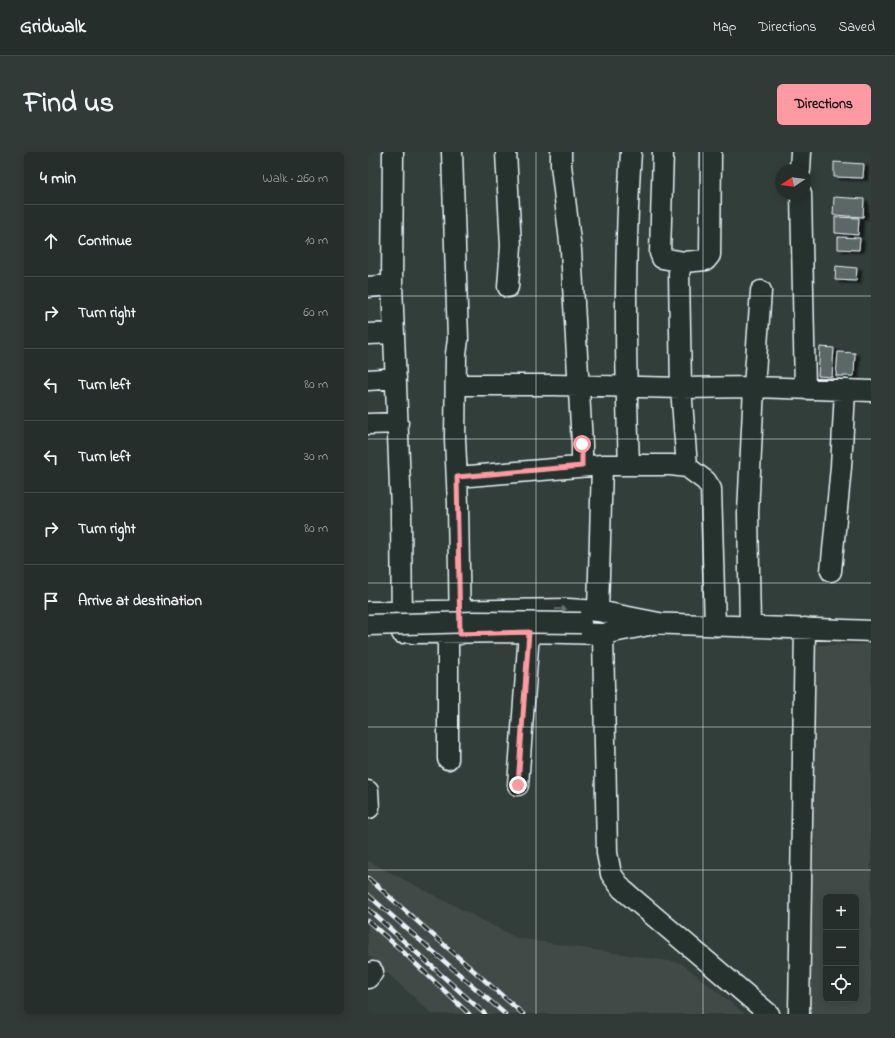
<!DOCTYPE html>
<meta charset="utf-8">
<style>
body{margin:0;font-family:"Indie Flower",sans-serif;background:#323a37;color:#f1f3f6}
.controls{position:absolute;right:12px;bottom:12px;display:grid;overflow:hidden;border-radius:6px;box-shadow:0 2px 10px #0003}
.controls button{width:36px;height:36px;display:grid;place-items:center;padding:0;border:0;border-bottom:1px solid #424a47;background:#262e2b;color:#f1f3f6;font:20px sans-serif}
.compass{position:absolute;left:407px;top:12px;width:36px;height:36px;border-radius:50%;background:#262e2b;box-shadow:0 2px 10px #0003;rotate:257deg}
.stop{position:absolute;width:12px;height:12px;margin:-9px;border:3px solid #ff9aa2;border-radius:50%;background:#fff}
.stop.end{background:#ff9aa2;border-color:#fff;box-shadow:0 1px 4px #0008}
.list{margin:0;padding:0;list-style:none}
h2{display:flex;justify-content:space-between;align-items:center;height:52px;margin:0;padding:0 16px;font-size:17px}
h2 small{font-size:13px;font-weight:400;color:#a4a8a9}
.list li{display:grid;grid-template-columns:26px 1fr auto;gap:12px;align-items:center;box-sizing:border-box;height:72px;padding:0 16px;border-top:1px solid #424a47}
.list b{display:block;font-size:15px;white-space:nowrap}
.list em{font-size:13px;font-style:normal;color:#a4a8a9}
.icon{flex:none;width:22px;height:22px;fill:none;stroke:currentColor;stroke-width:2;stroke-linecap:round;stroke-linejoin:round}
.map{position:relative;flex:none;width:503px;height:862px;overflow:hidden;border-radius:6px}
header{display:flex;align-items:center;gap:24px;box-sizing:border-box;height:56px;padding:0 20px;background:#262e2b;border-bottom:1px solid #424a47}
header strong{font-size:19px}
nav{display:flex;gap:22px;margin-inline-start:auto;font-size:14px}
.intro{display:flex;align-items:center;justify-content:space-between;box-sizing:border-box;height:96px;padding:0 24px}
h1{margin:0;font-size:28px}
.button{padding:10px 18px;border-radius:6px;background:#ff9aa2;color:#111;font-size:14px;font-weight:700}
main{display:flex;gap:24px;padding:0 24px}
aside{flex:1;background:#262e2b;border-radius:6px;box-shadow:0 2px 10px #0003}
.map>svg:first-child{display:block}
.built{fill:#3f4b46;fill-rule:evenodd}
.building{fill:#5c6865;stroke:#e8f1f8;filter:url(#shadow)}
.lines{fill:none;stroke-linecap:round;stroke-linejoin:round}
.minor-casing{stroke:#e8f1f8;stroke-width:23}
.minor{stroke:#26332d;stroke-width:20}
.rail-casing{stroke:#e8f1f8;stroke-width:4.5}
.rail{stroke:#26332d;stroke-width:3;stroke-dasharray:9;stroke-linecap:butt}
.minor-bridge-casing{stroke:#e8f1f8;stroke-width:23;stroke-linecap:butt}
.minor-bridge{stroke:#26332d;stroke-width:20}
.oneway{fill:#6a7674}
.route{stroke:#ff9aa2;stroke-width:5}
.grid{fill:none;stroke:#e8f1f8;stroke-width:1;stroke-opacity:0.55}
</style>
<header>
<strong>Gridwalk</strong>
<nav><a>Map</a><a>Directions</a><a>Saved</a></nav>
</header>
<div class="intro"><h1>Find us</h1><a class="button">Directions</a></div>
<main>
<aside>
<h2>4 min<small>Walk · 260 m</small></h2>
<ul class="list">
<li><svg class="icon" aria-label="ahead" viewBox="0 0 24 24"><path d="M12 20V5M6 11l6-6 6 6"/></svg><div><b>Continue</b></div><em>10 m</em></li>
<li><svg class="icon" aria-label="right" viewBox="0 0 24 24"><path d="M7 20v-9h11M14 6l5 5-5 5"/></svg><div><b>Turn right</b></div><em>60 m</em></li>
<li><svg class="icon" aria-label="left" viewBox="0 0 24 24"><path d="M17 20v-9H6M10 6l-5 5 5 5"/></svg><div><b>Turn left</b></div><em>80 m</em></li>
<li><svg class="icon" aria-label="left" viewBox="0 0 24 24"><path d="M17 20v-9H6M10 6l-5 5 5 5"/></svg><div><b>Turn left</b></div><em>30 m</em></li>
<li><svg class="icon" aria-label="right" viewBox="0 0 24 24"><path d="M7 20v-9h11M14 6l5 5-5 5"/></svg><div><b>Turn right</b></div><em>80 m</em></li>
<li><svg class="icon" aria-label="arrive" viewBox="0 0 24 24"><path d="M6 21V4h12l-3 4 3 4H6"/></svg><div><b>Arrive at destination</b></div></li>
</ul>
</aside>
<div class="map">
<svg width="503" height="862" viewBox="0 0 503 862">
<defs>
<filter id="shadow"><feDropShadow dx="4.5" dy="2.5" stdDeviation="1" flood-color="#0009"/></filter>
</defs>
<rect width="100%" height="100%" fill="#323e39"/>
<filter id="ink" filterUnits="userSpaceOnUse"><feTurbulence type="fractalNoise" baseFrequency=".025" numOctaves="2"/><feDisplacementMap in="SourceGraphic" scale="8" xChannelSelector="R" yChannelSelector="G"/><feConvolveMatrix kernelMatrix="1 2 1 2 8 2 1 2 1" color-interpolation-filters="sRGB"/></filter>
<g filter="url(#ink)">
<!-- built -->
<path class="built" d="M 503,492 L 503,862 L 438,862 L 447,493 ZM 458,745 L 488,745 L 488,847 L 458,847 Z
M 0,709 L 149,786 L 313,811 L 377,862 L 64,862 L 0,803 Z"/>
<!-- building -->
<path class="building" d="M 466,10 L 496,12 L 495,26 L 466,25 Z
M 466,45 L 496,47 L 495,65 L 465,63 Z
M 467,65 L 491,66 L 490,83 L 467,81 Z
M 470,85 L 492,86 L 491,98 L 470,97 Z
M 468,114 L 489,116 L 488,129 L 467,128 Z
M 452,195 L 466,196 L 464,225 L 450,224 Z
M 470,200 L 487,201 L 486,224 L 468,224 Z"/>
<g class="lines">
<!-- minor casing -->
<g class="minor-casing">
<path id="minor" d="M 25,0 L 24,133 L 33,358 L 34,481
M 84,0 L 90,187 L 88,202 L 87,287 L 90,352 L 92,482
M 138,0 L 143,94 L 140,135
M 193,0 L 193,13 L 203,98 L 214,292 L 214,314
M 295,0 L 292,101 L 294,106 L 316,110
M 432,18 L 433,0
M 433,42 L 437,237
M 0,135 L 24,133
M 0,182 L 26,181
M 0,228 L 28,226
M 88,233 L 186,233 L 313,236 L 386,235 L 503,239
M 0,272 L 30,271
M 261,313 C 257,209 256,104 263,0
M 319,315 L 313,236 L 311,121 L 313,115 L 316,110 L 338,108 L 342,103 L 343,0
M 89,325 L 234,313 L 303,313 L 319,315 L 338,329 L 343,337 L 347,474
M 463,419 L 473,315 L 477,238
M 230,459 L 234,313
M 0,460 L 200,457 L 230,459 L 291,471
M 279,471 L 503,479
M 382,475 L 380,361 L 386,235 L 393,139
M 44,481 L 161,480 L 235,482 L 281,473
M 235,482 L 239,701 L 243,722 L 254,737 L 401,862
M 80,607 L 80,481
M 150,633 L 161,480
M 0,639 L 1,656
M 0,826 L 5,820
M 431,862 L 437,476"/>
</g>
<!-- minor -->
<use href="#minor" class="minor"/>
<!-- rail casing -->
<g class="rail-casing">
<path id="rail" d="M 0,726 L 155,862
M 0,743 L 137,862
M 0,757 L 117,862
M 0,769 L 32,797 L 101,862"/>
</g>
<!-- rail -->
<use href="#rail" class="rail"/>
<!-- minor-bridge casing -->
<g class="minor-bridge-casing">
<path id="minor-bridge" d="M 0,473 L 107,470 L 213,471"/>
</g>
<!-- minor-bridge -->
<use href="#minor-bridge" class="minor-bridge"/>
</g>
<!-- one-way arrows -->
<defs><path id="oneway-solid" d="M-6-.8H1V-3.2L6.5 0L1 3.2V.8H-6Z"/></defs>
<use class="oneway" href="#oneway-solid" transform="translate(193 457) rotate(-1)"/>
</g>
<g class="lines" filter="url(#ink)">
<!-- route -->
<path class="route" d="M 150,633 L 161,480 L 92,482 L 89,325 L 214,314 L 214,292"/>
</g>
<!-- grid -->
<path class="grid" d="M 168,0 L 168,862M 335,0 L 335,862M 0,144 L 503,144M 0,287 L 503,287M 0,431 L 503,431M 0,575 L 503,575M 0,718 L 503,718"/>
</svg>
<div class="controls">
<button>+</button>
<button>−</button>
<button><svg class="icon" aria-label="locate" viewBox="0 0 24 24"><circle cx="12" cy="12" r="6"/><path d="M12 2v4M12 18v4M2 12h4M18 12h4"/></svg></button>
</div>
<svg class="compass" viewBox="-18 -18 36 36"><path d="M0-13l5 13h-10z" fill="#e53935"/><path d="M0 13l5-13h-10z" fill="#a4a8a9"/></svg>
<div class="stop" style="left:214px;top:292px"></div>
<div class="stop end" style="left:150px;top:633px"></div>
</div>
</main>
